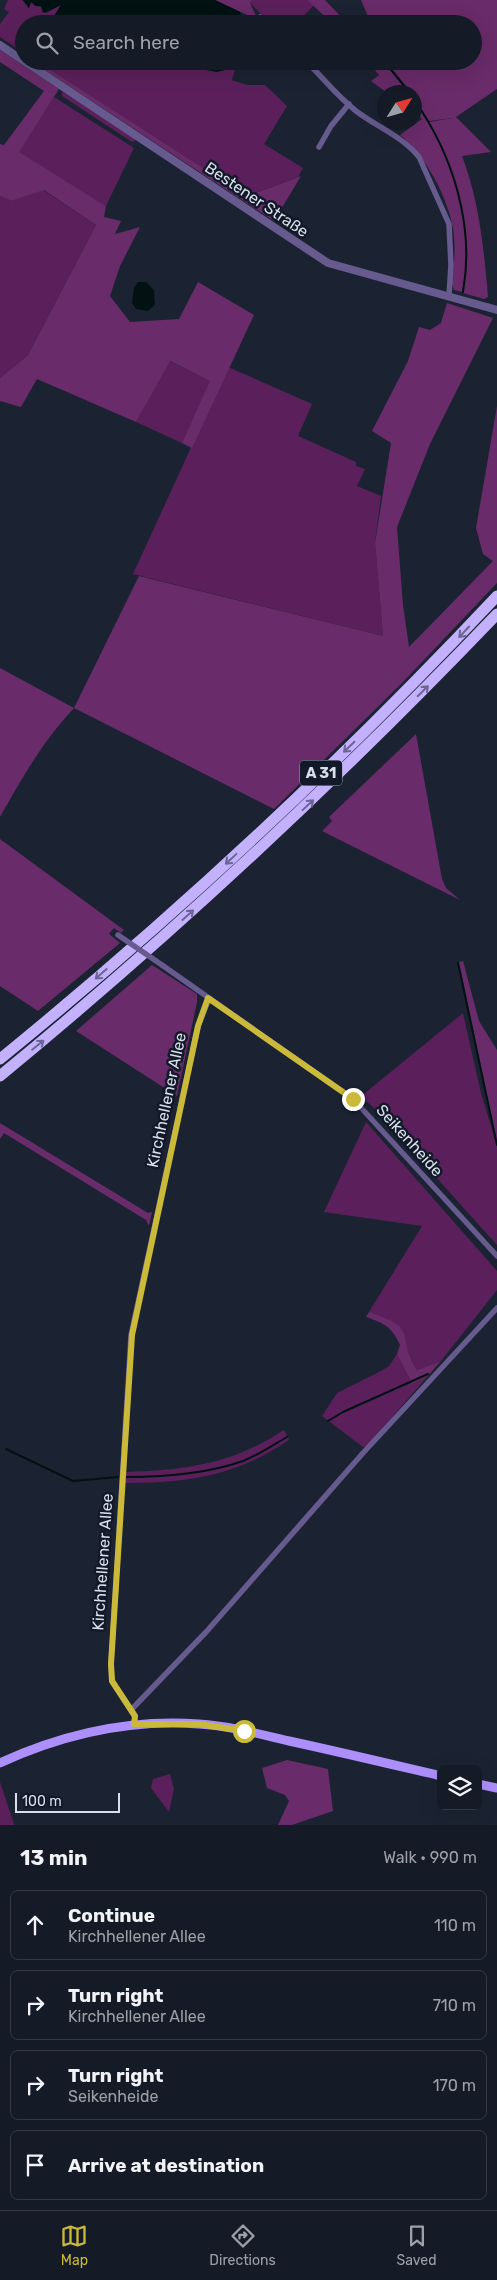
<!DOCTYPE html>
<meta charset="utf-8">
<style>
body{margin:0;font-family:Rubik,sans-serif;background:#212732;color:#f1f3f6}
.controls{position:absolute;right:15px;bottom:15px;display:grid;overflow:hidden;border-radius:8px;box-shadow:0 5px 20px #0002}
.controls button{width:45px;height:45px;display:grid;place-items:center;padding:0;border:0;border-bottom:1px solid #333843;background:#141a26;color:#f1f3f6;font:25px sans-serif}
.compass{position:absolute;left:377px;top:85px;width:45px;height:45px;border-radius:50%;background:#141a26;box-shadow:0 5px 20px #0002;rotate:53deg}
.scale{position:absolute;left:15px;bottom:12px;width:105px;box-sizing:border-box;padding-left:5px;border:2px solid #d9dfea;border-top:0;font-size:14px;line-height:18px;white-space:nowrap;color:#d9dfea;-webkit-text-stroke:4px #121928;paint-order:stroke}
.stop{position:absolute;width:15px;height:15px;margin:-11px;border:4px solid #cbba39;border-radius:50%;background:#fff}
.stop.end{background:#cbba39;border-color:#fff;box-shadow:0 1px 5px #0008}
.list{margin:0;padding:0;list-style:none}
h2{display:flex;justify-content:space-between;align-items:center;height:65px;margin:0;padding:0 20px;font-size:21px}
h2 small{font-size:16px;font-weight:400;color:#9da1a7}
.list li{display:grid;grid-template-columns:32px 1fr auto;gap:15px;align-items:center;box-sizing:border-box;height:70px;margin:0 10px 10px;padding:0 10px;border:1px solid #333843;border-radius:8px}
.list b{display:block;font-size:19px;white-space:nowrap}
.list p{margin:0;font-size:16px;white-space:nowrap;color:#9da1a7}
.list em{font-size:16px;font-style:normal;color:#9da1a7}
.icon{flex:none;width:28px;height:28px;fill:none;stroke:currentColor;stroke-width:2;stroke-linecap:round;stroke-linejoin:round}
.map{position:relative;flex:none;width:497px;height:1825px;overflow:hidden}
.search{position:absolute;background:#141a26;box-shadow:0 5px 20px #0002;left:15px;right:15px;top:15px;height:55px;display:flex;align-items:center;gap:12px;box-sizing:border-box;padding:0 18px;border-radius:28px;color:#9da1a7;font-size:19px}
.sheet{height:385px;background:#141a26}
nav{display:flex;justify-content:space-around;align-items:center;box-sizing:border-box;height:70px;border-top:1px solid #333843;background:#141a26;font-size:14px;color:#9da1a7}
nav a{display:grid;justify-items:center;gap:2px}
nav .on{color:#cbba39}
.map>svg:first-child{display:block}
.green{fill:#5b205b}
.forest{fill:#692b69}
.water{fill:#021212}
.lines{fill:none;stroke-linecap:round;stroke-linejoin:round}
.stream{stroke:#021212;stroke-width:2}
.minor{stroke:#675a8e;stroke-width:5.5}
.tertiary{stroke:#675a8e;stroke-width:8}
.primary{stroke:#ad8ffb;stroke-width:9}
.motorway{stroke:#c4b1fe;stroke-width:11}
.minor-bridge{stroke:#675a8e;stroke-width:5.5}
.oneway{stroke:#6b6593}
.route{stroke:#cbba39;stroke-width:6}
.labels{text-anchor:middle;stroke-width:5;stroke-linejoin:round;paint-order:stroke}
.shield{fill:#121928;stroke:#9da4b0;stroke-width:1}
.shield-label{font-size:15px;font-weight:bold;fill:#d9dfea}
.street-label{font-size:16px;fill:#d9dfea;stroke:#121928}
</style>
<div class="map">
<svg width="497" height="1825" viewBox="0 0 497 1825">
<rect width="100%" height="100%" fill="#1b2332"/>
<!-- green -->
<path class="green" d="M 8,0 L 22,0 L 29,8 L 31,2 L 35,6 L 41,7 L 42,12 L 46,13 L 61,5 L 54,16 L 72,24 L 24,24 L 24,53 L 0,37 L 0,24 L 9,12 L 4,9 Z
M 252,0 L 307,0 L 314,5 L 296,24 L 271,24 L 250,3 Z
M 37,61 L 183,61 L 206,70 L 225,70 L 232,61 L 237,61 L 232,80 L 247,85 L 265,85 L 287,106 L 264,144 L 303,168 L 298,177 L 256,193 L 239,191 Z
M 62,91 L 136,139 L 135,141 L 132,142 L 62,96 Z
M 54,97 L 134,148 L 106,206 L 18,152 Z
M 43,190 L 96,225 L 28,355 L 0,378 L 0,196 L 12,201 Z
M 169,361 L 211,381 L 182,443 L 136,422 Z
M 228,367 L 312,404 L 298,436 L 356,462 L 356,466 L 365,469 L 357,486 L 381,496 L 375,543 L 383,636 L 133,574 Z
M 463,1013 L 481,1093 L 497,1146 L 497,1245 L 371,1105 L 360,1097 Z
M 366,1122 L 497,1271 L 497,1290 L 441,1361 L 417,1370 C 395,1334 420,1329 369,1312 L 422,1226 L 324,1212 Z
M 397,1354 L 412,1384 L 427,1377 L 367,1446 L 363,1447 L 322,1416 L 337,1393 L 381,1371 L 389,1366 Z
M 284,1430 L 289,1440 C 236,1476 188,1483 126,1483 L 126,1472 C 188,1470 232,1464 284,1430 Z
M 170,1774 L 174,1789 L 169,1812 L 151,1788 L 153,1779 Z
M 0,1782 L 13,1821 L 14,1825 L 0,1825 Z"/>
<!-- forest -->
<path class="forest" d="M 215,0 L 252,0 L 250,3 L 258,20 Z
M 307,0 L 325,0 L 348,24 L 333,24 Z
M 361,0 L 497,0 L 497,89 L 456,117 L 491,152 L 462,156 C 478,198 483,241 487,285 L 488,297 L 484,299 L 463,293 C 475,233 457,174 429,122 L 453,118 L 429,121 L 415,98 L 414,92 L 411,92 L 385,61 L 473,61 L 473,24 L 365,24 L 367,14 Z
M 0,50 L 59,89 L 19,152 L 106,206 L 104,217 L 121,221 L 115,234 L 140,227 L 120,266 L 110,296 L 130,322 L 179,319 L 198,282 L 254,315 L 192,448 L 182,443 L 210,381 L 170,361 L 136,422 L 37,379 L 21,407 L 0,401 L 0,378 L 28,355 L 96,225 L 44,190 L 12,201 L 0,196 L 0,144 L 4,145 L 44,91 L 0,62 Z
M 31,61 L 37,61 L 239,191 L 256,193 L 301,176 L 274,221 Z
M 368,61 L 383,61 L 408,92 L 386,92 L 371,81 L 379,75 Z
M 415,101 C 452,155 475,227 462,292 L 454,290 L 452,284 C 454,266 456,247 453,229 C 448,197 425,155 400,135 L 422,119 L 415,113 Z
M 447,303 L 493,318 L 430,444 L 397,527 L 403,605 L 409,647 L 493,561 L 483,554 L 476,528 L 497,406 L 497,583 L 403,682 L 274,809 L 74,708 C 43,741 22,778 0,817 L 0,668 L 74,708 L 139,576 L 383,636 L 375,543 L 391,443 L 372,431 L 408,361 L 419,327 L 430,330 L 441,323 Z
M 416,734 L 442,879 L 446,888 L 460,900 L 322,831 L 332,821 L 329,817 Z
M 0,839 L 124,930 L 121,933 L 114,928 L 109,934 L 120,943 L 38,1011 L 0,986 Z
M 463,961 L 479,1021 L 497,1050 L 497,1143 L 459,962 Z
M 152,965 L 197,994 L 197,1002 L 177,1096 L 76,1031 Z
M 0,1123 L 148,1213 L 152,1212 L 149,1226 L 146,1220 L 4,1133 L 0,1139 Z
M 369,1312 C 421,1329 395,1334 417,1370 L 441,1361 L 427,1377 L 412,1384 L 397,1354 L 400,1345 C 392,1327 384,1323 366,1317 Z
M 287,1760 L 328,1769 L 333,1811 L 292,1825 L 278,1825 L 289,1801 L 285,1795 L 267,1788 L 262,1768 Z"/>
<!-- water -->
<path class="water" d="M 23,0 L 215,0 L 240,12 L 244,24 L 72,24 L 54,16 L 61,5 L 44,13 L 41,6 L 36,6 L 31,2 L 29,8 Z
M 184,61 L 232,61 L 225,70 L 217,72 L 206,70 Z
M 138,282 L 146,282 L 154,290 L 155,305 L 148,311 L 136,309 L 132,303 L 134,288 Z"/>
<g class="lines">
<!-- stream -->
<path class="stream" d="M 384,61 L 409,92
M 414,100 C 453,154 475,226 463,292
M 458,963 L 497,1145
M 328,1421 L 343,1412 L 428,1374
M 6,1449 L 73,1481 L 118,1477
M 126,1477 C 165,1477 206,1474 243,1461 C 258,1455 273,1445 287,1437"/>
<!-- minor -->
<path class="minor" d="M 260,17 L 267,24
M 306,61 C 322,77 338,97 356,111 C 377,127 402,136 419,157 L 449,224 L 451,265 L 449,295
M 319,147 L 331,126 L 349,104
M 162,965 L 353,1099 L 497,1256
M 131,1710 L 207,1631 L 363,1453 L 497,1308
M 134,1724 L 135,1717 L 112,1681 L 111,1664 L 131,1335 L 198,1026 L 209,999"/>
<!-- tertiary -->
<path class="tertiary" d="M 0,45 L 24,61
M 24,61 L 328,263 L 497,310"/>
<!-- primary -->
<path class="primary" d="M 0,1763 C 63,1734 130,1719 199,1724 C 230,1726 259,1734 289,1741 C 340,1752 390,1764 441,1776
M 478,1784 L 497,1788"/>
<!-- motorway -->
<path class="motorway" d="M 0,1059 C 176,916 342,761 497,596
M 0,1076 C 175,932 340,778 497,614"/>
<!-- minor-bridge -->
<path class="minor-bridge" d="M 118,935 L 162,965"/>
</g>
<!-- one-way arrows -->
<defs><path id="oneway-shaft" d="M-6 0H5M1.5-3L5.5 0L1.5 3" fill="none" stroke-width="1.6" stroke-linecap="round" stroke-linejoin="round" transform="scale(1.25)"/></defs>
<g class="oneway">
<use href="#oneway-shaft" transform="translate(464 632) rotate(133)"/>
<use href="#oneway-shaft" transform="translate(423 691) rotate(-45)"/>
<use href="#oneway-shaft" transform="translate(349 747) rotate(136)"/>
<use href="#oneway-shaft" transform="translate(308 805) rotate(-43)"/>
<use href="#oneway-shaft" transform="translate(231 859) rotate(137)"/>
<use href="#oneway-shaft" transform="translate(188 915) rotate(-42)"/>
<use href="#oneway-shaft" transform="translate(101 974) rotate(139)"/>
<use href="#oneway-shaft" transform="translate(38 1045) rotate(-39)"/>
</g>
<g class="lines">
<!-- route -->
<path class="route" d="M 244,1731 L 199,1724 L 134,1724 L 135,1716 L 112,1681 L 111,1664 L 132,1335 L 198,1026 L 208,998 L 353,1099"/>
</g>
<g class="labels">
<!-- shield labels -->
<rect class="shield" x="300" y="760.5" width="42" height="25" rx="4"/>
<g class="shield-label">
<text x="321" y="778">A 31</text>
</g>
<!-- street labels -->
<g class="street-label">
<text transform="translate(257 199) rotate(34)" y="6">Bestener Straße</text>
<text transform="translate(166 1100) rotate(-78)" y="6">Kirchhellener Allee</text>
<text transform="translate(410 1140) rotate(48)" y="6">Seikenheide</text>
<text transform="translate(102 1562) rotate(-86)" y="6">Kirchhellener Allee</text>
</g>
</g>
</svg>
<div class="controls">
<button><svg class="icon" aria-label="layers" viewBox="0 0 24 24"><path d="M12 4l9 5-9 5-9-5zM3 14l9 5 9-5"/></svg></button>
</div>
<svg class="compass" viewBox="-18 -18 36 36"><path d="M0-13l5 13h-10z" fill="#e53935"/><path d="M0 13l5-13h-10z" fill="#9da1a7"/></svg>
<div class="scale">100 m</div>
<div class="stop" style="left:244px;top:1731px"></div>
<div class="stop end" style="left:353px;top:1099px"></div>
<div class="search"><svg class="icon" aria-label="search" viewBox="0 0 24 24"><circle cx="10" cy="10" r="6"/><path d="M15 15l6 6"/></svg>Search here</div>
</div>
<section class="sheet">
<h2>13 min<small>Walk · 990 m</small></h2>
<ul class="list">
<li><svg class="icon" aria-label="ahead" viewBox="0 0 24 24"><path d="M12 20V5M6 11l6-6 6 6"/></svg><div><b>Continue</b><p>Kirchhellener Allee</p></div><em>110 m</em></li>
<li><svg class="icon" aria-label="right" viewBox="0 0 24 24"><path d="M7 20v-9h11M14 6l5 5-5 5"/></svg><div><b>Turn right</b><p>Kirchhellener Allee</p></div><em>710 m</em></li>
<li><svg class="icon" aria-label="right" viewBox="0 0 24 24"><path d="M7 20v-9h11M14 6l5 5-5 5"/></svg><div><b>Turn right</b><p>Seikenheide</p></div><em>170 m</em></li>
<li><svg class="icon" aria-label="arrive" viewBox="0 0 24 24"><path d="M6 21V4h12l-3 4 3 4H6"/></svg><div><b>Arrive at destination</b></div></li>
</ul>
</section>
<nav>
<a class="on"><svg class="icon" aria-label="map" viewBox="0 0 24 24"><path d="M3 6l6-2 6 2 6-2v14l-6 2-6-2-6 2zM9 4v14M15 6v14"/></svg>Map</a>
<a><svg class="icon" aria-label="directions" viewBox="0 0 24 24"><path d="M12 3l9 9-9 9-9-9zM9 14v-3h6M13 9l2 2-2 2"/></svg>Directions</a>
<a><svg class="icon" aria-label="saved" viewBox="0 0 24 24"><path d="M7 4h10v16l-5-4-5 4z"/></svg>Saved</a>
</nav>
